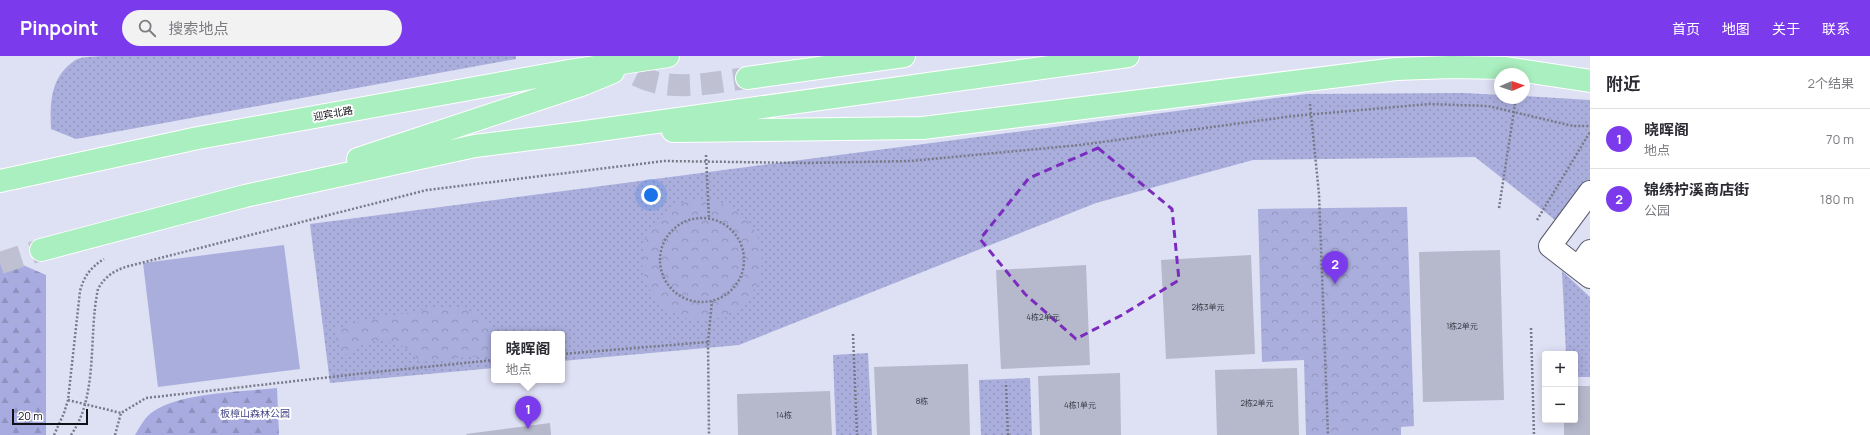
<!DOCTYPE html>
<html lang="zh">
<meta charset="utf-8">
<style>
body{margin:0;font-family:Manrope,"Noto Sans SC",sans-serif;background:#f2f2f3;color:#2b2b33}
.controls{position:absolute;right:12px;bottom:12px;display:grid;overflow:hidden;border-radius:4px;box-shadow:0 2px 10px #0003}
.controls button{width:36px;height:36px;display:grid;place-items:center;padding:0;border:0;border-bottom:1px solid #e1e1e2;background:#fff;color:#2b2b33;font:20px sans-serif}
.compass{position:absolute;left:1494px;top:12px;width:36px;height:36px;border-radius:50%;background:#fff;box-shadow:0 2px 10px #0003;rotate:88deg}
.scale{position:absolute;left:12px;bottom:10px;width:76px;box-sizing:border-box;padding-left:4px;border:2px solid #111118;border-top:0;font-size:11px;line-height:14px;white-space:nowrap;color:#111118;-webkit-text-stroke:3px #fff;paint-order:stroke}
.you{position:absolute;left:651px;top:139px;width:14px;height:14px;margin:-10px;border:3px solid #fff;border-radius:50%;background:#1a73e8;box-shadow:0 0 0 6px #1a73e833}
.badge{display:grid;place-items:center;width:26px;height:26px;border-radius:50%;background:#7c3aed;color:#fff;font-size:13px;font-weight:700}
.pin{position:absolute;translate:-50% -33px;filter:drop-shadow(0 1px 2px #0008)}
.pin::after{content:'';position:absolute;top:21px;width:14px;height:12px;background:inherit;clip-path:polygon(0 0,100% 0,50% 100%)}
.popup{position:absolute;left:491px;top:275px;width:74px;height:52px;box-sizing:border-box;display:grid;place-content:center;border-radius:4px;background:#fff;filter:drop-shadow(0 1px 3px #0005);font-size:13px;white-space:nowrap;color:#7c7c81}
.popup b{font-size:15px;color:#2b2b33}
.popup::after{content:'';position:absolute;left:50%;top:100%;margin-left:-8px;border:8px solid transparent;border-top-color:#fff}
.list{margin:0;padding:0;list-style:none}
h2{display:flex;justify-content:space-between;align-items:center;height:52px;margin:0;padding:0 16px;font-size:17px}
h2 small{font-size:13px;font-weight:400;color:#7c7c81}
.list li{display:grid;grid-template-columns:26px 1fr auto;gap:12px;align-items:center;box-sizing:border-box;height:60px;padding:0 16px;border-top:1px solid #e1e1e2}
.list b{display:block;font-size:15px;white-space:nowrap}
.list p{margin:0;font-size:13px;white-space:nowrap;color:#7c7c81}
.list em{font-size:13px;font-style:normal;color:#7c7c81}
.icon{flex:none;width:22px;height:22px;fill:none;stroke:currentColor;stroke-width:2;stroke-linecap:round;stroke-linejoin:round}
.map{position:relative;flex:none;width:1590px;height:379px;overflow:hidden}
header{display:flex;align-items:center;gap:24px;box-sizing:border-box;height:56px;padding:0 20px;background:#7c3aed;color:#fff}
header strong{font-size:19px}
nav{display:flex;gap:22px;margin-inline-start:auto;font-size:14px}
.search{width:280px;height:36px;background:#f2f2f3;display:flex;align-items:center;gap:10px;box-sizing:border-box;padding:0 14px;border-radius:22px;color:#7c7c81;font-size:15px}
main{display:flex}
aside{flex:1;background:#fff}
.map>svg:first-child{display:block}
.grass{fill:url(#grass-dots)}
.forest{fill:url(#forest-firs)}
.park{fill:url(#park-crowns)}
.garden{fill:#aaaedd}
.building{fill:#b6b8cc}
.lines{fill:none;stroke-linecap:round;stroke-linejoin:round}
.major-tunnel{stroke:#bfc1d3;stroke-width:22;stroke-dasharray:22 11;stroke-linecap:butt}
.minor-casing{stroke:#57596a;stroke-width:24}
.major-casing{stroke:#fff;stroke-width:24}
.path{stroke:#797a88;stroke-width:2.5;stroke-dasharray:2 2;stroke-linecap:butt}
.minor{stroke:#fff;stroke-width:22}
.major{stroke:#aaefbf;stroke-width:22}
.marked{fill:none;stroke:#7b2cbf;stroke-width:3;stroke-dasharray:8 5;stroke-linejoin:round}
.labels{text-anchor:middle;stroke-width:4;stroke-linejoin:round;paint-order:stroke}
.number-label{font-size:8px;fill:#3a3b45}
.street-label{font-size:10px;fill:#111118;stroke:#fff}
.park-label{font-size:10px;fill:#49498a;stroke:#fff}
</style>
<header>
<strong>Pinpoint</strong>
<div class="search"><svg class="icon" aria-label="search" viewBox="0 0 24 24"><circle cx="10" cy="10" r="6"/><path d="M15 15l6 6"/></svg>搜索地点</div>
<nav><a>首页</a><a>地图</a><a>关于</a><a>联系</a></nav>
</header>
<main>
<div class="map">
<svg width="1590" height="379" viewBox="0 0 1590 379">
<defs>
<pattern id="grass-dots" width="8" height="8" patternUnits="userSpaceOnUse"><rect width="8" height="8" fill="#aaaedd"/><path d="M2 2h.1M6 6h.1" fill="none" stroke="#9195bd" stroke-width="1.8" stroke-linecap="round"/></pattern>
<pattern id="forest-firs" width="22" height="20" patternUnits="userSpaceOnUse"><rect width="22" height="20" fill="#a7abdf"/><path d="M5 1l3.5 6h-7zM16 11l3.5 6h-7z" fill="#8f92bf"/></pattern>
<pattern id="park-crowns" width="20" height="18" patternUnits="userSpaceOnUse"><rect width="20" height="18" fill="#aaaedd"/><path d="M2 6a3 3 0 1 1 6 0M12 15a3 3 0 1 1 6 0" fill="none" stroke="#9195bd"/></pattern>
</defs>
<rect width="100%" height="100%" fill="#dee0f4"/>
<!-- grass -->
<path class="grass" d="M 102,0 L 516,0 L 516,3 L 76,83 L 51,73 C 50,47 50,22 74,5 C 80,0 94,1 102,0 Z
M 1464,37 L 1500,39 L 1500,42 L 1524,42 L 1524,40 L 1590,44 L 1590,129 L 1564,171 L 1475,101 L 1253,104 L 1096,147 L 739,289 L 562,305 L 562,278 L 494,278 L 494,312 L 330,327 L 310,168 L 1307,38 Z
M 1562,215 L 1590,241 L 1590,321 L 1575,321 L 1575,298 L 1566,298 Z
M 868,297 L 872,379 L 836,379 L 833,299 Z
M 1030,322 L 1032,379 L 981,379 L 979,324 Z"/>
<!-- forest -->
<path class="forest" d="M 0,199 L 46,219 L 46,379 L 0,379 Z
M 277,332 L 279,379 L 135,379 C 140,371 145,360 154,355 C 183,336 242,336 277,332 Z"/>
<!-- park -->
<path class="park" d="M642 204a60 60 0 1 1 120 0a60 60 0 1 1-120 0Z
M 1407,151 L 1414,370 L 1401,371 L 1401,379 L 1306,379 L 1304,304 L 1262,306 L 1258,153 Z
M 441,251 C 461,251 491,256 494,280 C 495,286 494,293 494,299 L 418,305 C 413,289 385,282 370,286 C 361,289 353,294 345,299 L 336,284 L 335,274 L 361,265 Z"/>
<!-- garden -->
<path class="garden" d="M 284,189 L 300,313 L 158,331 L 143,207 Z"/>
<!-- building -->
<path class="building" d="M 1500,194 L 1504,344 L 1423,346 L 1419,196 Z
M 1251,199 L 1255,298 L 1166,303 L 1161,204 Z
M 1086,209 L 1090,309 L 1001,313 L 996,214 Z
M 968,308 L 970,379 L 877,379 L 874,311 Z
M 1297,312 L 1299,379 L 1217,379 L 1215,314 Z
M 1120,317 L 1121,379 L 1040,379 L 1038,320 Z
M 1575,330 L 1590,330 L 1590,379 L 1564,379 L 1564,364 L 1575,364 Z
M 830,335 L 832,379 L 738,379 L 737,338 Z
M 550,367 L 551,379 L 467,379 L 466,378 Z"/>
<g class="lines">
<!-- major-tunnel -->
<path class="major-tunnel" d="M 610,0 C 651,41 696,29 747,22
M 0,207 L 41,194"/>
<!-- minor casing -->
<g class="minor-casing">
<path id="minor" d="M 1590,136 L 1550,190 L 1590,221
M 1579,211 L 1590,195"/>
</g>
<!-- major casing -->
<g class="major-casing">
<path id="major" d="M 747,22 L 904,0
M 673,75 L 923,72 L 1396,13 L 1451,11 L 1506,12 L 1590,25
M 358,103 L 584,28 L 613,16
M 0,125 L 198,82 L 569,15 L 668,0
M 41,194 L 245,140 L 475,90 L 578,77 L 1128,0"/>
</g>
<!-- path -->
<path class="path" d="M 1310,48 L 1319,138 L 1328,379
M 706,99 L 709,163
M 1499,152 L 1516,42
M660 204a42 42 0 1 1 84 0a42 42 0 1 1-84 0Z
M 1537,164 L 1590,76
M 1531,272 L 1534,379
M 853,278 L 857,379
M 708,286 L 712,245
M 562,298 L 708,286 L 709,379
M 1006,329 L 1008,379
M 68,344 L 121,357
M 54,379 L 64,357 L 68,344 L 80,235 C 84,220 91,211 104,203
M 71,379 C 99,339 88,279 98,233 C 105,220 115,214 129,210 L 427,134 L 664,105 L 806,107 L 910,105 L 1080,89 L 1293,60 L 1429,48 L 1488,50 L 1573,70 L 1590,70
M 115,379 L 121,357 L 146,342 L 366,317 L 494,304"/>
<!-- minor -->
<use href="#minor" class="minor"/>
<!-- major -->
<use href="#major" class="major"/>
</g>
<!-- marked area -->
<path class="marked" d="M 1098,92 L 1172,153 L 1179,224 L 1122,259 L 1076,283 L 1025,238 L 980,183 L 1029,122 Z"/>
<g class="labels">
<!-- number labels -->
<g class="number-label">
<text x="1208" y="254">2栋3单元</text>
<text x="1043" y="264">4栋2单元</text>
<text x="1462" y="273">1栋2单元</text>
<text x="922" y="348">8栋</text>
<text x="1257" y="350">2栋2单元</text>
<text x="1080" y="352">4栋1单元</text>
<text x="784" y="362">14栋</text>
</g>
<!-- street labels -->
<g class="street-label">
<text transform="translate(333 57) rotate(-10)" y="4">迎宾北路</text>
</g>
<!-- park labels -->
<g class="park-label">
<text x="255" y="361">板樟山森林公园</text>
</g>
</g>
</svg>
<div class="controls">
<button>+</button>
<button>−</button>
</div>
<svg class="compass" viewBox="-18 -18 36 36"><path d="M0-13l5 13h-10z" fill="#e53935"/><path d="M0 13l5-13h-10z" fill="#7c7c81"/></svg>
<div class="scale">20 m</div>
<div class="you"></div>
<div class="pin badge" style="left:528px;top:373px">1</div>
<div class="popup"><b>晓晖阁</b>地点</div>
<div class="pin badge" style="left:1335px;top:228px">2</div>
</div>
<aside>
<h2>附近<small>2个结果</small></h2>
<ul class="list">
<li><span class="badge">1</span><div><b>晓晖阁</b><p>地点</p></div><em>70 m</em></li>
<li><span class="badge">2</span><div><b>锦绣柠溪商店街</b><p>公园</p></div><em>180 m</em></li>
</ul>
</aside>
</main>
